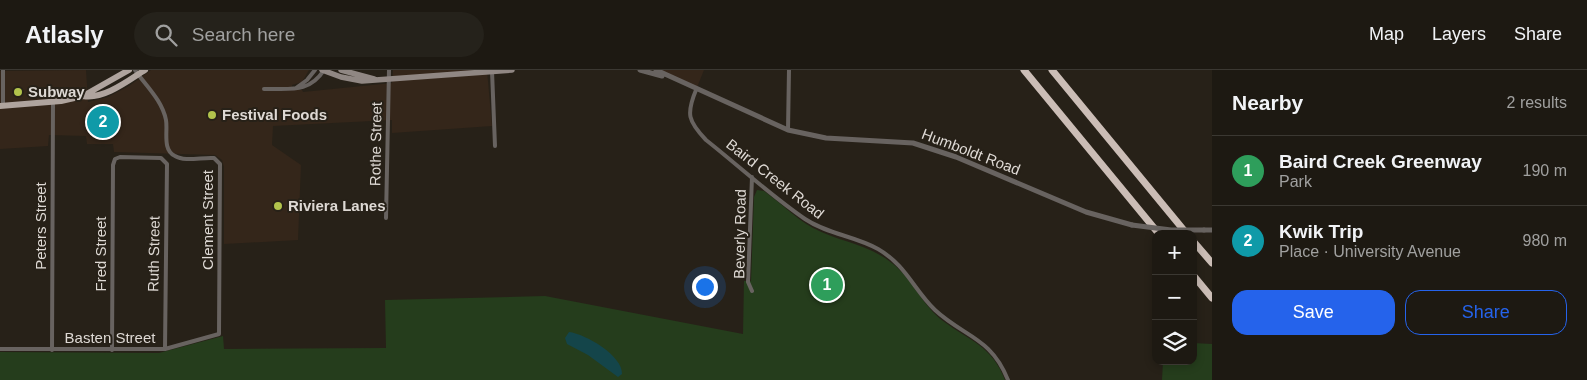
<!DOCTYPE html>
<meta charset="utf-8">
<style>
body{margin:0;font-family:Arial,sans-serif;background:#25221b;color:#f1f3f6}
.controls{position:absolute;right:15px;bottom:15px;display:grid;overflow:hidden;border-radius:10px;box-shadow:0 2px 8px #0003}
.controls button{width:45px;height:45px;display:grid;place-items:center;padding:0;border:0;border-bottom:1px solid #3b3832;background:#1d1912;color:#f1f3f6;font:25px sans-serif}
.you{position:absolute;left:704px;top:216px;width:18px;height:18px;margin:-12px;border:4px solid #fff;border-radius:50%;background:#1a73e8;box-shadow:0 0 0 8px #1a73e833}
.badge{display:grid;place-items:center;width:32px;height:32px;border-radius:50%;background:#2563eb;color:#fff;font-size:16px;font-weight:700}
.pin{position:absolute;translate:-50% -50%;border:2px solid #fff;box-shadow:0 1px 5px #0006}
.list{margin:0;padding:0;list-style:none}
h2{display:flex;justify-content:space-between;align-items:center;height:65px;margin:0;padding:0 20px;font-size:21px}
h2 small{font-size:16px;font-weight:400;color:#a0a09f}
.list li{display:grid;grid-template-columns:32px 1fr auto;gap:15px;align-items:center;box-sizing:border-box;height:70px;padding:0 20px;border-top:1px solid #3b3832}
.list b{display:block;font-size:19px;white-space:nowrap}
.list p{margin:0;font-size:16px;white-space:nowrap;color:#a0a09f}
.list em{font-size:16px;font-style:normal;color:#a0a09f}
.actions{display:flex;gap:10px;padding:15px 20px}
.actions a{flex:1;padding:11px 0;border:1px solid #2563eb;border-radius:15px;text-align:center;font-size:18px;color:#2563eb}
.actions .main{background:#2563eb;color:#fff}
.icon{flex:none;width:28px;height:28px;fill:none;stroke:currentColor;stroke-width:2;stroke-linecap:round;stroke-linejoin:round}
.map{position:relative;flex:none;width:1212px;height:310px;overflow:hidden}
header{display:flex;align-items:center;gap:30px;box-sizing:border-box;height:70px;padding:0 25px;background:#1d1912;border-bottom:1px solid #3b3832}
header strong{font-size:24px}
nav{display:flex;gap:28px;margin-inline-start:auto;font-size:18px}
.search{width:350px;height:45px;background:#25221b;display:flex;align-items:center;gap:12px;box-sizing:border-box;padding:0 18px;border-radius:28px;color:#a0a09f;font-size:19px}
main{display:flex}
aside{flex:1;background:#1d1912}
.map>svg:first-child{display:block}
.commercial{fill:#34261a}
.green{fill:#253d1c}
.water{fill:#14454a}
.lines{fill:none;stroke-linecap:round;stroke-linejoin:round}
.minor{stroke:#686360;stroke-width:4}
.tertiary{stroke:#686360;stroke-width:5}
.secondary{stroke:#908783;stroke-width:5.5}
.primary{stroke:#afa49e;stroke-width:6}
.motorway{stroke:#cbbdb6;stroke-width:7}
.tertiary-bridge{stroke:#686360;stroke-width:5}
.poi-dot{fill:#b2c34c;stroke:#272118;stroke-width:2}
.labels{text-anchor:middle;stroke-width:4;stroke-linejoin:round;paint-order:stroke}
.poi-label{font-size:15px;font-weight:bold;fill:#ded9d4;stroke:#272118;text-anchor:start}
.street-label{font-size:15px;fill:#ded9d4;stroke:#272118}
</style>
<header>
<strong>Atlasly</strong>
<div class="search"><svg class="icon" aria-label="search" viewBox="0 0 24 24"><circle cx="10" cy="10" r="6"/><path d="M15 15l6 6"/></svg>Search here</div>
<nav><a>Map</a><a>Layers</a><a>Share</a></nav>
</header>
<main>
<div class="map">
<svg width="1212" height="310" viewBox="0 0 1212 310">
<rect width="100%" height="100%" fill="#272118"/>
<!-- commercial -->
<path class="commercial" d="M 86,0 L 88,32 L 108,27 L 129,16 L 151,0 L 309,0 L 302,12 L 292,15 L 292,20 L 302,20 L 303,22 L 392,13 L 393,0 L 487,0 L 492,56 L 392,63 L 392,50 L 273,56 L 272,75 L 301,95 L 298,170 L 224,174 L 224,97 L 222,90 L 215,85 L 114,82 L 113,74 L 87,74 L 86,66 L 49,65 L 48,76 L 0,79 L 0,1 Z
M 656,0 L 704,0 L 696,20 Z"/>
<!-- green -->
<path class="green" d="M 757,120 L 764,121 C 781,133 795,148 813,158 C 839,172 869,174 893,194 C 913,210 922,235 943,251 C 970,271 992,276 1005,310 L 0,310 L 0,282 L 159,283 L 223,266 L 224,279 L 386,278 L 385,230 L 545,226 L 743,264 L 744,211 L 751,211 L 754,127 Z
M 1193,273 L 1212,274 L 1212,310 L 1162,310 L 1163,291 L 1193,291 Z"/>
<!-- water -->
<path class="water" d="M 569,262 C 586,264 623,286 622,304 L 618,307 L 588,285 L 567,274 L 565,268 Z"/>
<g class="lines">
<!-- minor -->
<path class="minor" d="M 492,1 L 495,76
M 296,18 L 307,10 L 315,0
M 264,19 C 288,18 309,24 324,0
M 696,20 C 686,44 688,51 706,70 C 739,96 770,125 805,149 C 827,164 855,166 878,179 C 906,195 914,220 935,240 C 964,267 991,267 1008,310
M 3,36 L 3,0
M 788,60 L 789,0
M 752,107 L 748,212 L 752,221
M 386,148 L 389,0
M 0,279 L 165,279 L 219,264 L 220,94 L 214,88 C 202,87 185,92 175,86 C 162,80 168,61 166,50 C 162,30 146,16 135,0
M 52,280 L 53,32
M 112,280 L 113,95 L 115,89 L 120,87 L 161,88 L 167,94 L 165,279"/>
<!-- tertiary -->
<path class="tertiary" d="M 640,0 L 662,6
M 656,0 L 788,60 L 826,68 L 913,73 L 956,87 L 1086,142 L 1132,155
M 1204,160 L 1212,160"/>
<!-- secondary -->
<path class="secondary" d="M 322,0 L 341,7 L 362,11 L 512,0
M 341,0 L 374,9"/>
<!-- primary -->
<path class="primary" d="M 83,26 C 104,30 129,10 145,0
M 0,36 L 61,31 L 83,26 L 129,0"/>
<!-- motorway -->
<path class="motorway" d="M 1024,0 L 1159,164
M 1052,0 L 1187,164
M 1193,171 L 1212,193
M 1193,205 L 1212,228"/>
<!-- tertiary-bridge -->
<path class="tertiary-bridge" d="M 1132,155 L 1171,160 L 1204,160"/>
</g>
<!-- markers -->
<g class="poi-dot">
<circle cx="18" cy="22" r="5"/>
<circle cx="212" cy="45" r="5"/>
<circle cx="278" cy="136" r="5"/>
</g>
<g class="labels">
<!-- poi labels -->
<g class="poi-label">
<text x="28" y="27">Subway</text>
<text x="222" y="50">Festival Foods</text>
<text x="288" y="141">Riviera Lanes</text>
</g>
<!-- street labels -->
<g class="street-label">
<text transform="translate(376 74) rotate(-89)" y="5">Rothe Street</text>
<text transform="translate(971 82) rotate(21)" y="5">Humboldt Road</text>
<text transform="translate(775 109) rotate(38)" y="5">Baird Creek Road</text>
<text transform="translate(208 150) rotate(-90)" y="5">Clement Street</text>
<text transform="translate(41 156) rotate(-90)" y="5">Peters Street</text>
<text transform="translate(740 164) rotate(-89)" y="5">Beverly Road</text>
<text transform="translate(101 184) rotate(-90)" y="5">Fred Street</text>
<text transform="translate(154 184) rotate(-89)" y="5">Ruth Street</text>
<text x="110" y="273">Basten Street</text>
</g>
</g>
</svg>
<div class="controls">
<button>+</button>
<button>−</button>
<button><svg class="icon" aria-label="layers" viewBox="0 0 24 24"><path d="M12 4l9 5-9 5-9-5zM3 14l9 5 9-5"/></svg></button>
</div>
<div class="you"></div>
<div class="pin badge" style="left:827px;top:215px;background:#2e9e5b">1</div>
<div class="pin badge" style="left:103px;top:52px;background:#0f9aa8">2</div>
</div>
<aside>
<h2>Nearby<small>2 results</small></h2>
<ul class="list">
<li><span class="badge" style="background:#2e9e5b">1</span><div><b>Baird Creek Greenway</b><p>Park</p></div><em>190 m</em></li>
<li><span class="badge" style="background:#0f9aa8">2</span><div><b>Kwik Trip</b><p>Place · University Avenue</p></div><em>980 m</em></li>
</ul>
<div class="actions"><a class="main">Save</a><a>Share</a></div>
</aside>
</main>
